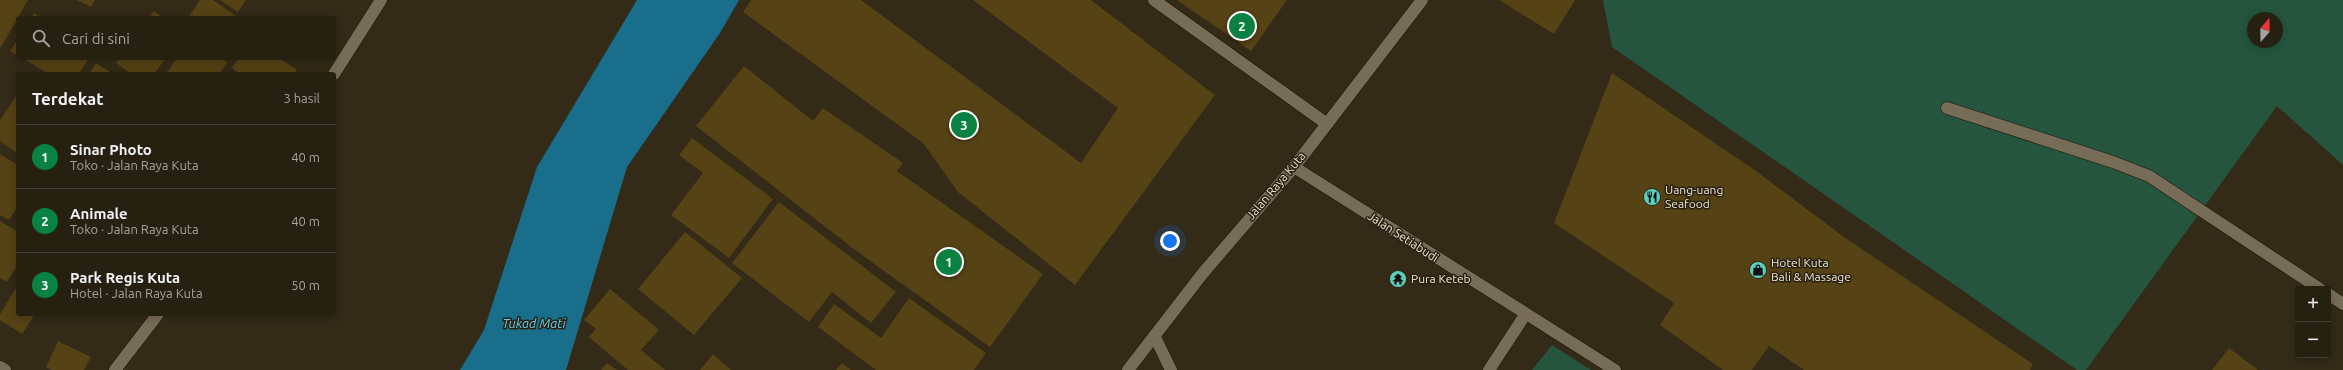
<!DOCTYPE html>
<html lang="id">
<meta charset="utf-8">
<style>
body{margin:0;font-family:Ubuntu,sans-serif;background:#2e281a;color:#f1f3f6}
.controls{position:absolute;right:12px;bottom:12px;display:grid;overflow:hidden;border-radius:4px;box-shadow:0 2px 10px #0003}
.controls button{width:36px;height:36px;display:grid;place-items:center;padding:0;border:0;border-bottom:1px solid #423e31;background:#262011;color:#f1f3f6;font:20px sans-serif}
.compass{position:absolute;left:2247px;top:12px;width:36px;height:36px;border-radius:50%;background:#262011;box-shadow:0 2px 10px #0003;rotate:20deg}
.you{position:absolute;left:1170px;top:241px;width:14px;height:14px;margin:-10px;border:3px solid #fff;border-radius:50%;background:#1a73e8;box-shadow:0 0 0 6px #1a73e833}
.badge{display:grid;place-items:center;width:26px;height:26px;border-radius:50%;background:#0b8043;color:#fff;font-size:13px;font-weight:700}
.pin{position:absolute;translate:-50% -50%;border:2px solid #fff;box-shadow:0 1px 4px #0006}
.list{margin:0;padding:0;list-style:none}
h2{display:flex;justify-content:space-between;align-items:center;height:52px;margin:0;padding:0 16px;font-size:17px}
h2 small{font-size:13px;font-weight:400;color:#a4a39f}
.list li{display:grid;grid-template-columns:26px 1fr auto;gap:12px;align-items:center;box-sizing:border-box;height:64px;padding:0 16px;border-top:1px solid #423e31}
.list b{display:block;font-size:15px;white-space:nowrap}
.list p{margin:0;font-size:13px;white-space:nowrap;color:#a4a39f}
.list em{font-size:13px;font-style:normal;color:#a4a39f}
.icon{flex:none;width:22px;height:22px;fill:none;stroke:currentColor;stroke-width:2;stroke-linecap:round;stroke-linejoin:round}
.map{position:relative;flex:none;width:2343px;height:370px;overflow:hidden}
.search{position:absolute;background:#262011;box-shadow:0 2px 10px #0003;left:16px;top:16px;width:320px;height:44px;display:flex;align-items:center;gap:10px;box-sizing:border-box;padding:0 14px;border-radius:4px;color:#a4a39f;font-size:15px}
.panel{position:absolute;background:#262011;box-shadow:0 2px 10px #0003;left:16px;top:72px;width:320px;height:244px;border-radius:4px}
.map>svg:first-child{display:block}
.green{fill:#25553e;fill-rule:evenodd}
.water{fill:#196f8b}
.building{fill:#554215}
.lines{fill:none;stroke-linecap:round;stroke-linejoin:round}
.lane-casing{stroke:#1b1202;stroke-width:13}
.street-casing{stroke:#1b1202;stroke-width:13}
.secondary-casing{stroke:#1b1202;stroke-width:13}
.lane{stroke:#776c57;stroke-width:12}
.street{stroke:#776c57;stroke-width:12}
.secondary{stroke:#776c57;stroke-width:12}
.labels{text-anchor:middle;stroke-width:3;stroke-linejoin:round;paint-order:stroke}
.street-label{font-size:12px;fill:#ede8dc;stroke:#29200e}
.poi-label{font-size:12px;fill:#ede8dc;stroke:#29200e;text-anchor:start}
.water-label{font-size:13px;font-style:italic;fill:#66cff7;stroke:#29200e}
</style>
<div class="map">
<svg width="2343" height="370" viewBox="0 0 2343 370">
<rect width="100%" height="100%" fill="#332a17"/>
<!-- green -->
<path class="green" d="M 1603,0 L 2343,0 L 2343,165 L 2277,106 L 2086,370 L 2077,370 L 1612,47 ZM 2253,18 L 2277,18 L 2277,42 L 2253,42 Z
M 1552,345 L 1591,370 L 1532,370 Z"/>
<!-- water -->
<path class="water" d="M 637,0 L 739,0 L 720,33 L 627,167 L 566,370 L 460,370 L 484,330 L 537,167 Z"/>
<!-- building -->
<path class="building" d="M 0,0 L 28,0 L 0,49 Z
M 77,0 L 95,0 L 91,7 Z
M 200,0 L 213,0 L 239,18 L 188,18 Z
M 220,0 L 246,0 L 238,12 Z
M 751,0 L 861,0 L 1081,163 L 1118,108 L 973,0 L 1091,0 L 1215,95 L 1075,285 L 958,192 L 923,143 L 743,12 Z
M 1177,0 L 1287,0 L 1251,51 Z
M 1499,0 L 1575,0 L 1554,34 Z
M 154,11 L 163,18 L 149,18 Z
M 34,13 L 42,18 L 31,18 Z
M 18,39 L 18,56 L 10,51 Z
M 22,58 L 89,58 L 79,74 L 49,74 Z
M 119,58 L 166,58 L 154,74 L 131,74 L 116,63 Z
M 177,58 L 221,58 L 227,62 L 219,74 L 166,74 Z
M 239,58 L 279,58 L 297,70 L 294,74 L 241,74 L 232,68 Z
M 96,63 L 113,74 L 89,74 Z
M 744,66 L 813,121 L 823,108 L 903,163 L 897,171 L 1043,274 L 990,347 L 855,250 L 696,126 Z
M 1612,73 L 1756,171 L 1844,237 L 2033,364 L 2030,370 L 1804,370 L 1769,346 L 1752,370 L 1723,370 L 1660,325 L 1674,303 L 1554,223 Z
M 17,95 L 18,96 L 18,154 L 0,141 L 0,120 Z
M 692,138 L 773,199 L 729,258 L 671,215 L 703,173 L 679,155 Z
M 0,154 L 18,165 L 18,206 L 9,220 L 0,215 Z
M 779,202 L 896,292 L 871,323 L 832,292 L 809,322 L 732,263 Z
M 0,221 L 18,232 L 18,264 L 7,282 L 0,278 Z
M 685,232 L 742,278 L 694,335 L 638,289 Z
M 18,285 L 18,314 L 35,314 L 22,334 L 0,320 L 0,314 Z
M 610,289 L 659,330 L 641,350 L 665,370 L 628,370 L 589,337 L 596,329 L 584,320 Z
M 909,298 L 986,353 L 974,370 L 876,370 L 818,327 L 834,304 L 881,338 Z
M 58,341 L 91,357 L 84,370 L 52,370 L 46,367 Z
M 2229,348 L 2258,370 L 2212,370 Z
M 713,354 L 731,370 L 700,370 Z
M 607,363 L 617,370 L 601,370 Z
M 842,363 L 851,370 L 836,370 Z"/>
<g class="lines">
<!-- lane casing -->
<g class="lane-casing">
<path id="lane" d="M 1947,108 L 2113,162 L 2149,176 L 2320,289
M 2328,294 L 2343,304
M 1155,337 L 1171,370"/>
</g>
<!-- street casing -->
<g class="street-casing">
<path id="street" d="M 1154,0 L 1327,124
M 0,367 L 5,370
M 1489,370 L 1525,315"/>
</g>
<!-- secondary casing -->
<g class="secondary-casing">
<path id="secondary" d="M 334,74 L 381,0
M 1294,167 L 1615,370
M 115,370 L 158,314
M 1128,370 L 1203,273 L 1294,167 L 1422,0"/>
</g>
<!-- lane -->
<use href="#lane" class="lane"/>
<!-- street -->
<use href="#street" class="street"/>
<!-- secondary -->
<use href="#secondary" class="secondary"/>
</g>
<!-- icons -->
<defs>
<g id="restaurant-disc" transform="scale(0.9)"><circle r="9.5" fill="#5cceba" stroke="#29200e"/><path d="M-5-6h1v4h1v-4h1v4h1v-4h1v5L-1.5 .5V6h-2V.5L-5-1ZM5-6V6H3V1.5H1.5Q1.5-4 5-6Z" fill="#111"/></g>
<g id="shop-disc" transform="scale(0.9)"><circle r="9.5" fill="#5cceba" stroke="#29200e"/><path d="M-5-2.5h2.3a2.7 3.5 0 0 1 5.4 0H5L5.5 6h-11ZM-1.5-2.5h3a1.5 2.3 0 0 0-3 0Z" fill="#111"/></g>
<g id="temple-disc" transform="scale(0.9)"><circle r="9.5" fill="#5cceba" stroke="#29200e"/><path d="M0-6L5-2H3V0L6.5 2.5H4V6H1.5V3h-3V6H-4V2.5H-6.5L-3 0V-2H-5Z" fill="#111"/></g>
</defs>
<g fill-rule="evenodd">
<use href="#restaurant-disc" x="1652" y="197"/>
<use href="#shop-disc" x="1758" y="270"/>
<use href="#temple-disc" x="1398" y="279"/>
</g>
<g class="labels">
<!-- street labels -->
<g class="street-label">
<text transform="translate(1276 186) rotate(-50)" y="4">Jalan Raya Kuta</text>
<text transform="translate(1403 237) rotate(33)" y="4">Jalan Setiabudi</text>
</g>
<!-- poi labels -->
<g class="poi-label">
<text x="1665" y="194">Uang-uang<tspan x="1665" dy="14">Seafood</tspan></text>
<text x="1771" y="267">Hotel Kuta<tspan x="1771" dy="14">Bali &amp; Massage</tspan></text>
<text x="1411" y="283">Pura Keteb</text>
</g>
<!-- water labels -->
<g class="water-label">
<text x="534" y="328">Tukad Mati</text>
</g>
</g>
</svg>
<div class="controls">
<button>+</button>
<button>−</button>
</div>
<svg class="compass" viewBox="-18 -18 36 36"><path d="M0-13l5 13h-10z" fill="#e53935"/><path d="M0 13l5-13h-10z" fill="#a4a39f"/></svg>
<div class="you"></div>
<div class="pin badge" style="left:949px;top:262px">1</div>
<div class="pin badge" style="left:1242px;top:26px">2</div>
<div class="pin badge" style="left:964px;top:125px">3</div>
<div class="search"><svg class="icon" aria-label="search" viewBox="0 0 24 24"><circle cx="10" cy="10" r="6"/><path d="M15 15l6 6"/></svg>Cari di sini</div>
<section class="panel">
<h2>Terdekat<small>3 hasil</small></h2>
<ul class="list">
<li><span class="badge">1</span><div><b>Sinar Photo</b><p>Toko · Jalan Raya Kuta</p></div><em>40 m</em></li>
<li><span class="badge">2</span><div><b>Animale</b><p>Toko · Jalan Raya Kuta</p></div><em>40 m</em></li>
<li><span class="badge">3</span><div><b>Park Regis Kuta</b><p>Hotel · Jalan Raya Kuta</p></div><em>50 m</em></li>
</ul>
</section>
</div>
